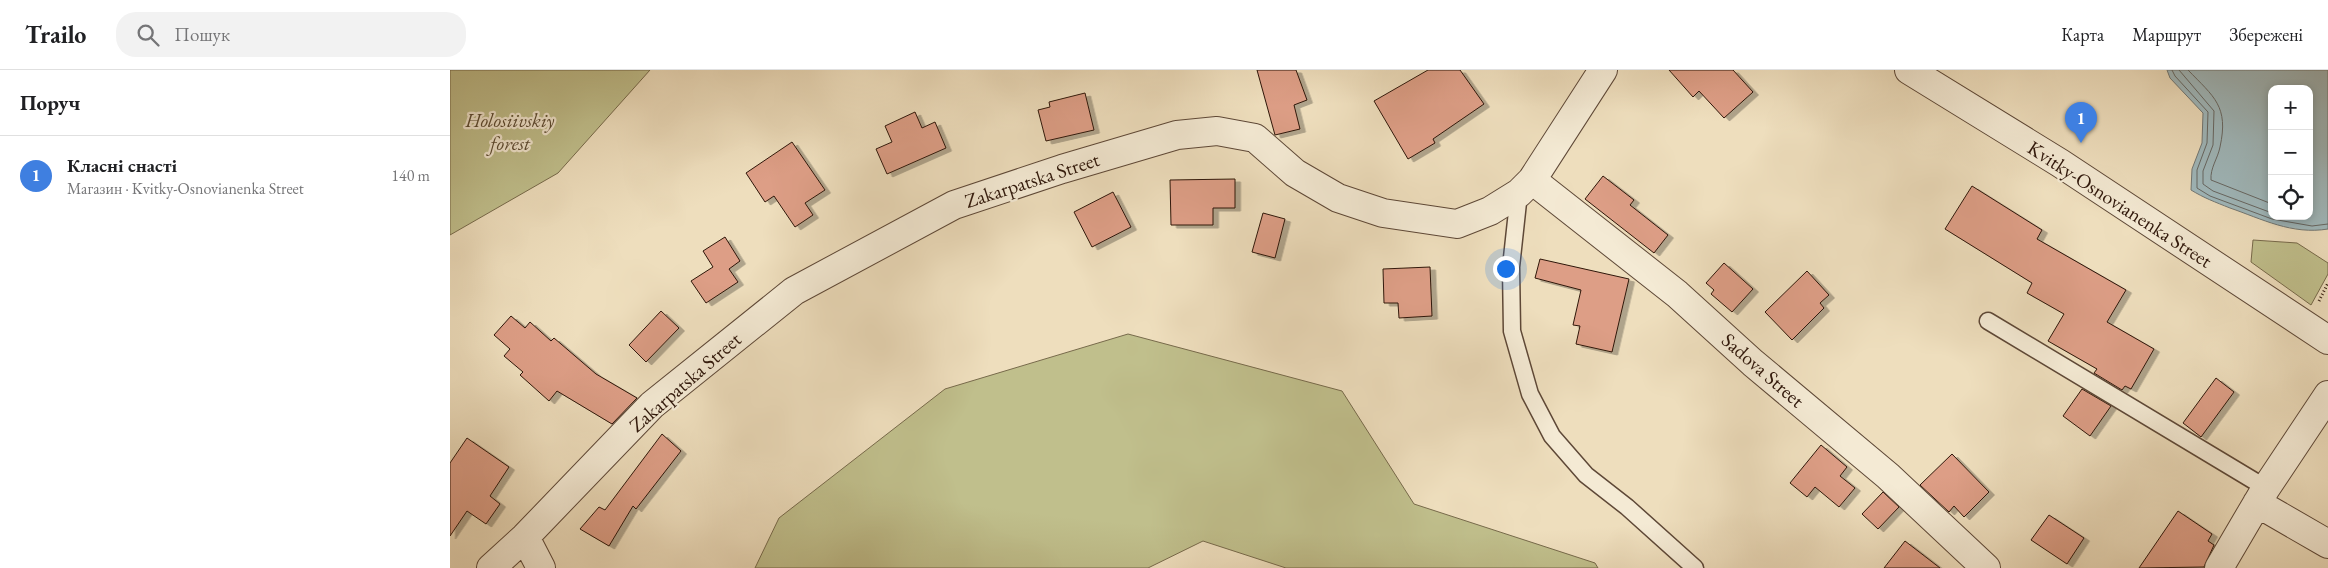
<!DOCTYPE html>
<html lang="uk">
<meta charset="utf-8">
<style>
body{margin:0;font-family:"EB Garamond",serif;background:#f2f2f2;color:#202124}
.controls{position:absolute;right:15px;top:15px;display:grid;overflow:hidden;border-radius:10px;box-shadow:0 2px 8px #0003}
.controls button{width:45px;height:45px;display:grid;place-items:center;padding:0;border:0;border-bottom:1px solid #e0e0e0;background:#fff;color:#202124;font:25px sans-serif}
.you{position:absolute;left:1055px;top:198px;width:18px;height:18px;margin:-12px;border:4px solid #fff;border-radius:50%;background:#1a73e8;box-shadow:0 0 0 8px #1a73e833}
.badge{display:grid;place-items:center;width:32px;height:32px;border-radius:50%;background:#8f2418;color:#fff;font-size:16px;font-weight:700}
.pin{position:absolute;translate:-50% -41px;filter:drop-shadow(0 1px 2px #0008)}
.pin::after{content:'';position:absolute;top:26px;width:18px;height:15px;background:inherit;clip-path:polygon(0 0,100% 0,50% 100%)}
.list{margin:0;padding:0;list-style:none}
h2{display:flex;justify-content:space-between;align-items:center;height:65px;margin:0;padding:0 20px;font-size:21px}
h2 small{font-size:16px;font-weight:400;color:#757577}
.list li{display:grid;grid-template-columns:32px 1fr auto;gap:15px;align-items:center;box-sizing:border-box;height:80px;padding:0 20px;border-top:1px solid #e0e0e0}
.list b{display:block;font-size:19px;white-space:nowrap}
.list p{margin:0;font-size:16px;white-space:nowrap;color:#757577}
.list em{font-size:16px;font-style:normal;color:#757577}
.icon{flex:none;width:28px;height:28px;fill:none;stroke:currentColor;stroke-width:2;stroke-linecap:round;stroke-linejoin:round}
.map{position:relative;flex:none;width:1878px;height:498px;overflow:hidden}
header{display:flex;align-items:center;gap:30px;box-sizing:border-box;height:70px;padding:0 25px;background:#fff;border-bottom:1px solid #e0e0e0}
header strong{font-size:24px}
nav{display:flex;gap:28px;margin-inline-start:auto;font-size:18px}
.search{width:350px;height:45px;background:#f2f2f2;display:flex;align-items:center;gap:12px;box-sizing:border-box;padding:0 18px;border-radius:20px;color:#757577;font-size:19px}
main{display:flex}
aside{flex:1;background:#fff}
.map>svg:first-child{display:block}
.green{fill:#c0bf8c;stroke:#776a4b}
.water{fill:#a0b9bd;stroke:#727875;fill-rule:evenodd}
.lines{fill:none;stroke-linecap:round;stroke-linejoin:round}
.shore{stroke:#676864;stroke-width:1}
.building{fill:#dd9e86;stroke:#2e160a;filter:url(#shadow)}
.service-casing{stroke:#5e4837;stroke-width:19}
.minor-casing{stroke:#5e4837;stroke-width:30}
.path{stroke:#2e160a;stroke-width:3;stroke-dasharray:1 2.5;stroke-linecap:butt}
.service{stroke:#f4ead4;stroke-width:16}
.minor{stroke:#f4ead4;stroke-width:28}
.labels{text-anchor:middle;stroke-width:4.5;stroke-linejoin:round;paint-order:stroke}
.park-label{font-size:20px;font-style:italic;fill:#5a4931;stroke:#f4ead4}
.street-label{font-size:20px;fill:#2e160a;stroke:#f4ead4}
</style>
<header>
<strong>Trailo</strong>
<div class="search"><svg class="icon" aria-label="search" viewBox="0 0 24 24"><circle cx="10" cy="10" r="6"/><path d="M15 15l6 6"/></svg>Пошук</div>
<nav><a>Карта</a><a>Маршрут</a><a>Збережені</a></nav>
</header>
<main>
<aside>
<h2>Поруч<small></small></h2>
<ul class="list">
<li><span class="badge" style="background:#3f7fe0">1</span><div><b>Класні снасті</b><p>Магазин · Kvitky-Osnovianenka Street</p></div><em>140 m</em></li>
</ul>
</aside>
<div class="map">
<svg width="1878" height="498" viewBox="0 0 1878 498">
<defs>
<filter id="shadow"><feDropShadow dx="5.5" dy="3" stdDeviation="0" flood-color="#0004"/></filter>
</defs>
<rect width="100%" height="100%" fill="#eedebd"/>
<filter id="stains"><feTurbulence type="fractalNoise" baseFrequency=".004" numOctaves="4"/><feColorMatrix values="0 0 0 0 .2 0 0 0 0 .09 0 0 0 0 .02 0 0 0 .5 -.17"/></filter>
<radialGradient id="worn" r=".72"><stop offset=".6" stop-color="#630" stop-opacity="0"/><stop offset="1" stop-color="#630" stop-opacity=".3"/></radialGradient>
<!-- green -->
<path class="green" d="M 0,0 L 200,0 L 108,103 L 0,165 Z
M 1803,170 L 1847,173 L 1878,193 L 1878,204 L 1861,235 L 1801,192 Z
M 678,264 L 892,321 L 964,434 L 1145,493 L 1148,498 L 836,498 L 753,471 L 698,498 L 305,498 L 329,448 L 495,319 Z"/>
<!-- water -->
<path class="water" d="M 1717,0 L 1878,0 L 1878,159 C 1842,165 1812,149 1780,138 C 1765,132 1754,128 1741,120 L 1742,99 L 1752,73 L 1753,43 L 1720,8 ZM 1822,19 L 1859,19 L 1859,146 L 1822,146 Z"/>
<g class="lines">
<!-- shore -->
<path class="shore" d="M 1722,0 L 1725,6 L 1758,42 L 1757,73 L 1747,100 L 1747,118 L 1760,126 L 1822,149 L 1862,156 L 1878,154
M 1729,0 L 1764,41 L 1763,75 L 1753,101 L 1753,114 L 1763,121 L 1822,143
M 1738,0 C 1764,27 1779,36 1770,77 C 1768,88 1760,98 1761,110 L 1822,134"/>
</g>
<!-- building -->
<path class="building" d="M 807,0 L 846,0 L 857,30 L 844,35 L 850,59 L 825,65 Z
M 978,0 L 1010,0 L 1034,34 L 983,69 L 985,73 L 958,89 L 924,31 Z
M 1219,0 L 1283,0 L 1303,22 L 1274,48 L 1249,21 L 1243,27 Z
M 635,23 L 644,60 L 596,71 L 588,40 L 600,37 L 599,32 Z
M 465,42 L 472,58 L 485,52 L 496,78 L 437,104 L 426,79 L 442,72 L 435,56 Z
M 342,72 L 375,120 L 355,133 L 363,145 L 345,157 L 324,126 L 315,132 L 296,103 Z
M 1153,106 L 1184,130 L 1180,135 L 1218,165 L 1204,183 L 1135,129 Z
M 785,109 L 785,138 L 763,138 L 763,155 L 721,155 L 720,110 Z
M 1522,116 L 1592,160 L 1587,169 L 1676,220 L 1657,252 L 1704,279 L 1681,319 L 1675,316 L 1672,320 L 1644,303 L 1647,299 L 1598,271 L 1614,244 L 1577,223 L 1582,213 L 1495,159 Z
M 663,122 L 681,157 L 642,177 L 624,142 Z
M 813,143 L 835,149 L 825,188 L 802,182 Z
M 275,167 L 290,191 L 279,199 L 288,212 L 256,233 L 241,211 L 263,197 L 253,181 Z
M 1090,189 L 1179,209 L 1162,282 L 1126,274 L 1130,256 L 1123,255 L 1131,220 L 1085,208 Z
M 1274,193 L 1303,219 L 1282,242 L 1261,224 L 1264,220 L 1256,213 Z
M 980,197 L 982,246 L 949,248 L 948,233 L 934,233 L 933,199 Z
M 1357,201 L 1379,225 L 1370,233 L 1374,238 L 1342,270 L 1315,242 Z
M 211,241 L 229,258 L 196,292 L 179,275 Z
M 61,246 L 75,258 L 80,252 L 101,271 L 104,268 L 146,304 L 187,328 L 162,354 L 107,321 L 99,331 L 70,305 L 73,302 L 54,286 L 60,279 L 44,265 Z
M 1766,308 L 1784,322 L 1751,367 L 1733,353 Z
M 1632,319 L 1661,336 L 1640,366 L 1613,346 Z
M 212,364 L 231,381 L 186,439 L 183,436 L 159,476 L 130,459 L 149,437 L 155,440 Z
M 17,368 L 59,397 L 40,426 L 50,434 L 36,454 L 17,441 L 0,466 L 0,393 Z
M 1371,375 L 1397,397 L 1390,406 L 1405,418 L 1389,437 L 1365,417 L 1357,427 L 1340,413 Z
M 1502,384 L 1539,422 L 1514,447 L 1504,436 L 1499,442 L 1470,415 Z
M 1433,422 L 1449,437 L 1428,459 L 1412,444 Z
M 1728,441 L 1762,464 L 1758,471 L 1764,475 L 1754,497 L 1689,498 Z
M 1599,445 L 1634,468 L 1617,494 L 1581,470 Z
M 1455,471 L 1490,498 L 1434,498 Z"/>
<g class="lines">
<!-- service casing -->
<g class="service-casing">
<path id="service" d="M 1069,123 L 1061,197 L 1062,261 L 1080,324 L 1102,366 L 1136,405 L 1177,437 L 1245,498
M 1538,251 L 1816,418"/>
</g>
<!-- minor casing -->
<g class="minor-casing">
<path id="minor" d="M 1459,0 L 1610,93 L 1878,270
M 1082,110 L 1227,224 L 1303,293 L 1438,406 L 1536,498
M 1807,433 L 1878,474
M 75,467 L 91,498
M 41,498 L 75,467 L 202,335 L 344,221 L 504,135 L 612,99 L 727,65 L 767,61 L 805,68 L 845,103 L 888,128 L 933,143 L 1007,154 L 1040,141 L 1069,123 L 1082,110 L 1153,0
M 1769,498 L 1816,418 L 1878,325"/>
</g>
<!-- path -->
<path class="path" d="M 1869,231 L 1878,213"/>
<!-- service -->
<use href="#service" class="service"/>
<!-- minor -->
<use href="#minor" class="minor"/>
</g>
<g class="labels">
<!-- park labels -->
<g class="park-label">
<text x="60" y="57">Holosiivskiy<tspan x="60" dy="23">forest</tspan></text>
</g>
<!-- street labels -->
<g class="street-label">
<text transform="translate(582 110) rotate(-18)" y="7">Zakarpatska Street</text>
<text transform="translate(1670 134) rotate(33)" y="7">Kvitky-Osnovianenka Street</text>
<text transform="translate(1313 300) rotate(41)" y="7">Sadova Street</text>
<text transform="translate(235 312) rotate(-41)" y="7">Zakarpatska Street</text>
</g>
</g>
<rect width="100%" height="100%" filter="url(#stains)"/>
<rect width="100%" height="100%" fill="url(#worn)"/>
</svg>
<div class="controls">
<button>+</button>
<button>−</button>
<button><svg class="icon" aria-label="locate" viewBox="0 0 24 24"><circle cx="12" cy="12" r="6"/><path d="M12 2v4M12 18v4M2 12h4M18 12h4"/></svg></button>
</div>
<div class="you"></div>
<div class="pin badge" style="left:1631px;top:73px;background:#3f7fe0">1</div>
</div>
</main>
